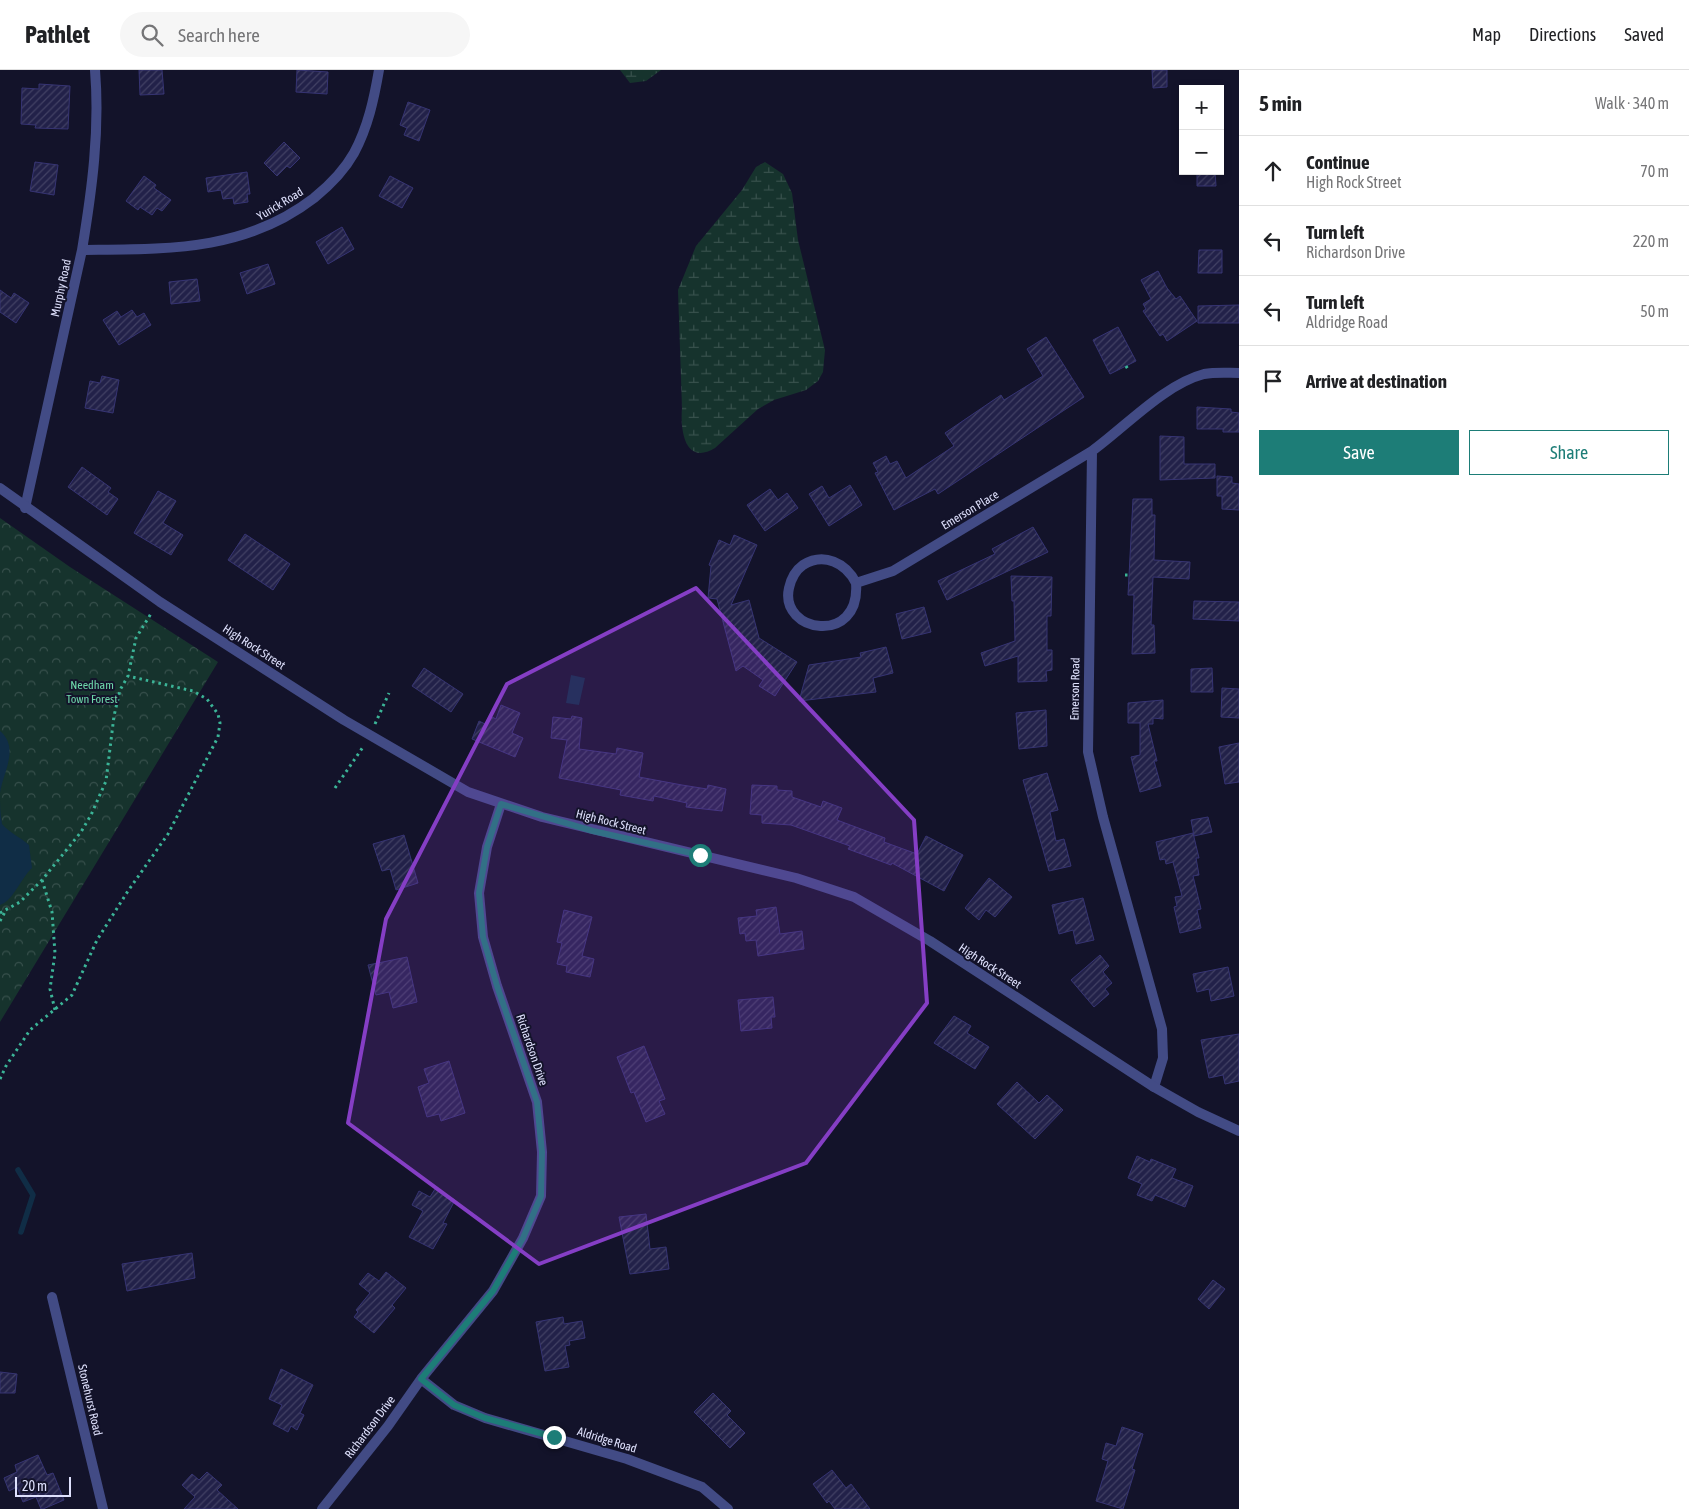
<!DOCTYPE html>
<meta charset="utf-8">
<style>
body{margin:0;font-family:"Asap Condensed",sans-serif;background:#f6f6f6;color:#202124}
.controls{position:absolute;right:15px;top:15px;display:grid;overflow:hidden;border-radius:0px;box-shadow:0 2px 8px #0003}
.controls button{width:45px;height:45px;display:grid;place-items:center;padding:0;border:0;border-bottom:1px solid #e0e0e0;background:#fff;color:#202124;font:25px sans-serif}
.scale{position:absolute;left:15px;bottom:12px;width:56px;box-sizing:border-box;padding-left:5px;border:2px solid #dee0fc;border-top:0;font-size:14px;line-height:18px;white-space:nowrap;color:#dee0fc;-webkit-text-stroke:4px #13132a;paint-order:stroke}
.stop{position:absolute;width:15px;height:15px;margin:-11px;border:4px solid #1d7d77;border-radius:50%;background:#fff}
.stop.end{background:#1d7d77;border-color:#fff;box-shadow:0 1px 5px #0008}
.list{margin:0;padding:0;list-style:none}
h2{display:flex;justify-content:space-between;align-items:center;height:65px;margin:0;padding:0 20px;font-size:21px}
h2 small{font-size:16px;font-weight:400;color:#757577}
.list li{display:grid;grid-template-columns:32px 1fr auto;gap:15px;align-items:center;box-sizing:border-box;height:70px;padding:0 20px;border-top:1px solid #e0e0e0}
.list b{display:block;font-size:19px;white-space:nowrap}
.list p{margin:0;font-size:16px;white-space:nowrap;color:#757577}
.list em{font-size:16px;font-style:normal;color:#757577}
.actions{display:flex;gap:10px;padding:15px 20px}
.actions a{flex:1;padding:11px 0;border:1px solid #1d7d77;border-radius:0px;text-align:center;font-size:18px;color:#1d7d77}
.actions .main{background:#1d7d77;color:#fff}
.icon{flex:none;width:28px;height:28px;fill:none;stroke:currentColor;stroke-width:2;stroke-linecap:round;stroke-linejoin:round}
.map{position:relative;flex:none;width:1239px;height:1439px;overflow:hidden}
header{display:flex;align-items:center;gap:30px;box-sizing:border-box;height:70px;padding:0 25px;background:#fff;border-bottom:1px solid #e0e0e0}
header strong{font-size:24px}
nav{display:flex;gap:28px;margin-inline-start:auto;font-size:18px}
.search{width:350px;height:45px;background:#f6f6f6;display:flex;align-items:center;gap:12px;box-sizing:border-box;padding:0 18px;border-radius:28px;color:#757577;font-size:19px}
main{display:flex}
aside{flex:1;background:#fff}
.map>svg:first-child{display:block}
.forest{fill:url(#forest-crowns)}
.wetland{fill:url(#wetland-marsh)}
.water{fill:#102d46}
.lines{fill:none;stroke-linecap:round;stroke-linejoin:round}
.stream{stroke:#102d46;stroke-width:5.5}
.building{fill:url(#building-hatch);stroke:#363473}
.path{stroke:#3bb497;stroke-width:3;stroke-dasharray:2.5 4;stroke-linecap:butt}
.minor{stroke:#424b85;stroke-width:10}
.tertiary{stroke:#424b85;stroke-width:10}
.route{stroke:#1d7d77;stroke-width:6}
.marked{fill:#853ec5;fill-opacity:0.2;stroke:#853ec5;stroke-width:4;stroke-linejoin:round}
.labels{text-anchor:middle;stroke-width:4;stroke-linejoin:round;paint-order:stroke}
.street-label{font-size:12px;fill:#dee0fc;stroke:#13132a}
.park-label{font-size:12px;fill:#6ed8ab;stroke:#13132a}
</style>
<header>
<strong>Pathlet</strong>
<div class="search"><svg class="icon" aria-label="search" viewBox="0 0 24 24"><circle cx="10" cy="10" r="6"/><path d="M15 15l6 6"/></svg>Search here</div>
<nav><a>Map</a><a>Directions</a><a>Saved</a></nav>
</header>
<main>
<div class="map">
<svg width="1239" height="1439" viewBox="0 0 1239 1439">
<defs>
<pattern id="forest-crowns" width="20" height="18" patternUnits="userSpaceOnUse" patternTransform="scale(1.25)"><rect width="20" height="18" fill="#16332d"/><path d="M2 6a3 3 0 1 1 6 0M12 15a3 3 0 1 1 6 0" fill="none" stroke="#37504c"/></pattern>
<pattern id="wetland-marsh" width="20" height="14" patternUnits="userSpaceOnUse" patternTransform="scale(1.25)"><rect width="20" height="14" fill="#16332d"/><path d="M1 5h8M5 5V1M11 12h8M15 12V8" fill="none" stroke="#37504c"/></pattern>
<pattern id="building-hatch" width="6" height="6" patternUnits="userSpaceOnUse" patternTransform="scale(1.25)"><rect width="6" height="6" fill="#222149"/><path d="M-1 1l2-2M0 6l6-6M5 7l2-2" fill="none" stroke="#424164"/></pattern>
</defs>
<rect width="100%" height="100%" fill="#13132a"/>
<!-- forest -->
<path class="forest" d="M 0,448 L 70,497 L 218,592 L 0,952 Z"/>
<!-- wetland -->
<path class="wetland" d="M 620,0 L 661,0 L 646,11 L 630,13 Z
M 765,92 L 783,104 L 792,123 L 798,170 L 825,280 L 823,302 L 818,311 L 806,320 L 774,330 L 758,339 L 715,378 C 685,396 680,360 682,338 L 678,220 L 696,176 L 742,120 L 756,97 Z"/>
<!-- water -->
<path class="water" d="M 571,605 L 585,608 L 579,635 L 566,633 Z
M 0,661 C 20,678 3,702 0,723 C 0,733 0,744 2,754 C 10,763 20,767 29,775 L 32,798 C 21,808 13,831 0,835 Z"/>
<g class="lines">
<!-- stream -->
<path class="stream" d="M 18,1100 L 33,1125 L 21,1162"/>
</g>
<!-- building -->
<path class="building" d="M 139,0 L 162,0 L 164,24 L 140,25 Z
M 297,0 L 328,2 L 327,24 L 296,22 Z
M 1152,0 L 1167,0 L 1167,17 L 1153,18 Z
M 39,14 L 70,16 L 68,59 L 35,58 L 36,55 L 21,54 L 22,18 L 39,19 Z
M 408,32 L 430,40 L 419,71 L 404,65 L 407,58 L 400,55 Z
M 284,72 L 300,88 L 290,98 L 287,96 L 277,106 L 264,93 Z
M 35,92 L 58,95 L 54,125 L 30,121 Z
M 1197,101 L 1215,101 L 1216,116 L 1197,116 Z
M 247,102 L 250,124 L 247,124 L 248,132 L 234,134 L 233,128 L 223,129 L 221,120 L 208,122 L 206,108 Z
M 144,106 L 156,115 L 154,118 L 171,130 L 162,141 L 157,138 L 152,145 L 140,137 L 138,140 L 126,131 Z
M 390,106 L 413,118 L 402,138 L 379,126 Z
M 342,157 L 354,179 L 328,194 L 316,172 Z
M 1199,180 L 1222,180 L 1222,203 L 1198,203 Z
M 268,194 L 275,214 L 247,224 L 240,203 Z
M 1158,201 L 1167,218 L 1176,229 L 1180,226 L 1197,251 L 1167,271 L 1163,264 L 1160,266 L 1143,241 L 1146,239 L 1143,234 L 1151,229 L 1141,210 Z
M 197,209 L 200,231 L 171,234 L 169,212 Z
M 0,220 L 11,228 L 14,223 L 29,233 L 16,253 L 0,242 Z
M 1239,235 L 1239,253 L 1198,253 L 1198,236 Z
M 132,240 L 137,247 L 144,243 L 151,255 L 119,275 L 103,250 L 117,241 L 121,247 Z
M 1118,257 L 1136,291 L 1110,304 L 1093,270 Z
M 1046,267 L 1084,327 L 938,424 L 935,419 L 894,440 L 875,403 L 878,402 L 873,393 L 886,386 L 890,394 L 897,391 L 906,408 L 954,376 L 945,363 L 1001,325 L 1004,330 L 1043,306 L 1027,279 Z
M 102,306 L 119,310 L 113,343 L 85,338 L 90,311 L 100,313 Z
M 1197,337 L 1231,339 L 1231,342 L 1239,343 L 1239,362 L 1223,362 L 1223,359 L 1197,359 Z
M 1160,366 L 1184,367 L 1184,394 L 1215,394 L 1215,408 L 1160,410 Z
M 82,397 L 111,418 L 108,422 L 118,429 L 107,445 L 68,417 Z
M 1217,406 L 1232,407 L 1232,413 L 1239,414 L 1239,440 L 1222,439 L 1222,426 L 1217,426 Z
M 850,415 L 862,435 L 829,456 L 809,424 L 822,416 L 829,428 Z
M 770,419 L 778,430 L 787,423 L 798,438 L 765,461 L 747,435 Z
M 158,421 L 176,431 L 163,453 L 183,465 L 171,485 L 134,463 Z
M 1133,429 L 1152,429 L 1152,445 L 1155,445 L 1154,490 L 1190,492 L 1189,509 L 1153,507 L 1151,555 L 1154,555 L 1155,583 L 1132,584 L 1134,525 L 1128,525 Z
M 1033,457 L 1048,482 L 947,530 L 938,511 L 995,484 L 992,479 Z
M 245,464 L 290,494 L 273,520 L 228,490 Z
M 734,465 L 757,475 L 731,535 L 749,530 L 759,568 L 797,592 L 775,626 L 759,616 L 763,610 L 743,596 L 736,601 L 717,529 L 708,528 L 711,496 L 709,495 L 719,470 L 730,475 Z
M 1011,506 L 1052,507 L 1051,546 L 1047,546 L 1047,580 L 1052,580 L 1052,600 L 1046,601 L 1047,611 L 1018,612 L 1018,586 L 985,596 L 981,583 L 1015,571 L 1014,531 L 1012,531 Z
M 1194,531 L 1239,532 L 1239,551 L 1193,549 Z
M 924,537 L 931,562 L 902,569 L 896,544 Z
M 886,577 L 893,603 L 873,608 L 876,622 L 799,631 L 809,595 L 861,587 L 860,583 Z
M 424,598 L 463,624 L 451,642 L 412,616 Z
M 1212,598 L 1213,622 L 1191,622 L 1191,599 Z
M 1222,618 L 1239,619 L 1239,648 L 1221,647 Z
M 1163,630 L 1163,649 L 1153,648 L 1153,654 L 1148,654 L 1157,691 L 1154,691 L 1161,716 L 1140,722 L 1131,687 L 1140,685 L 1140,653 L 1128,653 L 1128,633 Z
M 501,635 L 520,643 L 512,663 L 523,668 L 515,687 L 472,669 L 479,651 L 487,655 L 490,646 L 496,649 Z
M 1046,640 L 1047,676 L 1019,679 L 1016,643 Z
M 572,646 L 582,648 L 579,679 L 616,684 L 617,678 L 643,683 L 639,707 L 682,715 L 707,719 L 708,715 L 726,719 L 722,741 L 686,737 L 687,733 L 654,726 L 653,731 L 620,725 L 621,720 L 559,708 L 567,670 L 551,668 L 553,647 L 571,649 Z
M 1239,673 L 1239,712 L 1225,714 L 1219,677 Z
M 1047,703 L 1058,740 L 1050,742 L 1056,771 L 1064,769 L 1071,796 L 1049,801 L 1023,710 Z
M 752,715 L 777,716 L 777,720 L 792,721 L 792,727 L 821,737 L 823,731 L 842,738 L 837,750 L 885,768 L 884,772 L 917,784 L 926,766 L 963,785 L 944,821 L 892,793 L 891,795 L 848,779 L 850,776 L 791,755 L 762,753 L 762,745 L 750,744 Z
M 1208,747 L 1212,762 L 1194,766 L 1191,750 Z
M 1193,763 L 1199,788 L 1196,788 L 1199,805 L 1193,806 L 1201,839 L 1197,840 L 1201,858 L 1180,863 L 1174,837 L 1177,836 L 1175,827 L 1182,826 L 1173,792 L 1166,794 L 1165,789 L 1160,790 L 1156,772 Z
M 404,765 L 418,813 L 396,820 L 390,799 L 382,801 L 373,774 Z
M 989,808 L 1012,827 L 995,847 L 986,840 L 979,850 L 965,838 Z
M 1083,828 L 1094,870 L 1076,874 L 1073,860 L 1059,864 L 1052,835 Z
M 776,837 L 780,864 L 802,861 L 804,879 L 758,886 L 756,870 L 746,871 L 745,863 L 740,864 L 738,848 L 757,846 L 756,840 Z
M 564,840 L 592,847 L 582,886 L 594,889 L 590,907 L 566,902 L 567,896 L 557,894 L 562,873 L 557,872 Z
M 1100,885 L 1109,896 L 1103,902 L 1112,913 L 1105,919 L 1109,924 L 1094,937 L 1071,910 Z
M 407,887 L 417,932 L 393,938 L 389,922 L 376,925 L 368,895 Z
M 1228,897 L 1234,926 L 1211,931 L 1209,919 L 1197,922 L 1193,904 Z
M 773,927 L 775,947 L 771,947 L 772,958 L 741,961 L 738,930 Z
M 954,946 L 971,956 L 967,963 L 989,977 L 975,999 L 934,973 Z
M 1239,964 L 1239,1011 L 1225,1014 L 1223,1005 L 1209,1008 L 1201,970 Z
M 644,976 L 665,1029 L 659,1031 L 665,1044 L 646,1052 L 634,1022 L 631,1023 L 617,987 Z
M 449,991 L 465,1043 L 441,1051 L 439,1044 L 427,1047 L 418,1017 L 429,1013 L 424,999 Z
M 1017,1012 L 1039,1033 L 1047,1025 L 1063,1040 L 1035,1069 L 997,1034 Z
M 1137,1086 L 1150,1092 L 1151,1089 L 1176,1099 L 1172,1108 L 1193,1116 L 1185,1137 L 1155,1125 L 1152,1131 L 1137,1125 L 1142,1114 L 1128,1108 Z
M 435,1119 L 455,1130 L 443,1153 L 447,1154 L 433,1179 L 409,1167 L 423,1141 L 412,1135 L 419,1121 L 430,1127 Z
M 646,1144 L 650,1179 L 666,1177 L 669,1199 L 630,1204 L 619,1147 Z
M 192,1183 L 195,1208 L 127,1221 L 122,1194 Z
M 386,1202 L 406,1218 L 392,1235 L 395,1238 L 374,1263 L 354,1247 L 358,1242 L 356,1240 L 370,1223 L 359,1214 L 368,1203 L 379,1211 Z
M 1213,1210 L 1225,1219 L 1209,1239 L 1198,1229 Z
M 563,1247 L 564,1254 L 582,1251 L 585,1268 L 569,1271 L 570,1275 L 565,1276 L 569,1297 L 545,1301 L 536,1252 Z
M 281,1299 L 313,1315 L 300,1343 L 304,1345 L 297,1360 L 291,1356 L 288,1362 L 273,1354 L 282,1335 L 269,1329 Z
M 0,1302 L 17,1304 L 15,1323 L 0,1323 Z
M 713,1323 L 731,1341 L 727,1345 L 745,1363 L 730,1378 L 694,1342 Z
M 1122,1357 L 1143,1364 L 1132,1399 L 1135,1400 L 1123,1439 L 1096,1431 L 1108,1391 L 1102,1389 L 1106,1373 L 1116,1376 Z
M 38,1385 L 47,1405 L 53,1403 L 64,1430 L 43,1439 L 41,1439 L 36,1427 L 23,1432 L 17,1417 L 9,1421 L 4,1408 L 17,1402 L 15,1395 Z
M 832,1400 L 846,1418 L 851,1414 L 870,1439 L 835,1439 L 829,1431 L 827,1433 L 813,1414 Z
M 207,1402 L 222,1415 L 217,1420 L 238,1439 L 184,1439 L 195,1427 L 182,1415 L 192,1404 L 199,1410 Z"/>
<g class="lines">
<!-- path -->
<path class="path" d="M 1126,296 L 1129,301
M 1125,505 L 1129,505
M 375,654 L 389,623
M 335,718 L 363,677
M 42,810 L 52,842 L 55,883 L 50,919 L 55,940
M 0,843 L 20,832 L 42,810 L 81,762 L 91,745 L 106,711 L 114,646 L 120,620 L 128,606 L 136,568 L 152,542
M 0,851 L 5,842
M 0,1009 L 6,996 L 30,960 L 72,925 L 97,870 L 128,821 L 168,764 L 218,667 L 220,653 L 218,644 L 207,629 L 193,621 L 128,606"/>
<!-- minor -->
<path class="minor" d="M 82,180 C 166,179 244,182 314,128 C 330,115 344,101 354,83 C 368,57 374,29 379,0
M 25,438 L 82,180 C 92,120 100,60 95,0
M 856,513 C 861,576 779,563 789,518 C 791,509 796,500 803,495 C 824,482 846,493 856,513 L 893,501 L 1092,381
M 1154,1017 L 1163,988 L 1162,959 L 1103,747 L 1088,682 L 1092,381 C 1125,357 1165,314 1204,304 C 1216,302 1227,303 1239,303
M 52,1227 L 103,1439
M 421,1309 L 454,1335 L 485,1348 L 627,1389 L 702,1417 L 728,1439
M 322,1439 L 388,1356 L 421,1309 L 493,1221 L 523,1168 L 541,1126 L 542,1082 L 537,1032 L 497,916 L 483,867 L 479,823 L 487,777 L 501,734"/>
<!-- tertiary -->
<path class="tertiary" d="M 0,418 L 160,532 L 344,650 L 468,722 L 542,747 L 796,808 L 854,827 L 930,871 L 1154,1017 L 1198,1042 L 1239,1061"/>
</g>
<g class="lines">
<!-- route -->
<path class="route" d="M 554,1367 L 485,1348 L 454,1335 L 421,1309 L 493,1221 L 523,1168 L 541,1126 L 542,1082 L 537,1032 L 497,916 L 483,867 L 479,823 L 487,777 L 501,734 L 593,761 L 700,785"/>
</g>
<!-- marked area -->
<path class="marked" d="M 696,518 L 914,750 L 927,933 L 806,1093 L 539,1194 L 348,1053 L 386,849 L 507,614 Z"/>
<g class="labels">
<!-- street labels -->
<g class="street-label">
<text transform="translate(280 134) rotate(-31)" y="4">Yurick Road</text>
<text transform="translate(61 218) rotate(-78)" y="4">Murphy Road</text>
<text transform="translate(970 440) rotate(-31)" y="4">Emerson Place</text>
<text transform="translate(254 577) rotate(33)" y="4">High Rock Street</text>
<text transform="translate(1075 619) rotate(-89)" y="4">Emerson Road</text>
<text transform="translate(611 752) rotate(14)" y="4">High Rock Street</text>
<text transform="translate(990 896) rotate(33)" y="4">High Rock Street</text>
<text transform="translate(532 980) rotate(71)" y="4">Richardson Drive</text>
<text transform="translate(90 1330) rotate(77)" y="4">Stonehurst Road</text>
<text transform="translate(370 1357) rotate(-53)" y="4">Richardson Drive</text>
<text transform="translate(607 1370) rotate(17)" y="4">Aldridge Road</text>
</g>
<!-- park labels -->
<g class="park-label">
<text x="92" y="619">Needham<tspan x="92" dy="14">Town Forest</tspan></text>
</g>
</g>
</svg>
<div class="controls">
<button>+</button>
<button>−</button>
</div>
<div class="scale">20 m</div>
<div class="stop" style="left:700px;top:785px"></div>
<div class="stop end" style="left:554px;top:1367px"></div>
</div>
<aside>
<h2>5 min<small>Walk · 340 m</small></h2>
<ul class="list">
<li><svg class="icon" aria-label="ahead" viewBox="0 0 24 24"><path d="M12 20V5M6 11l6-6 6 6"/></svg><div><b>Continue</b><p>High Rock Street</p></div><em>70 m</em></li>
<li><svg class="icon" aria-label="left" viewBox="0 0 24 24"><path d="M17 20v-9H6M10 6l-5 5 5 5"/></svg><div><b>Turn left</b><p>Richardson Drive</p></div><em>220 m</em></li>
<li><svg class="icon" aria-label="left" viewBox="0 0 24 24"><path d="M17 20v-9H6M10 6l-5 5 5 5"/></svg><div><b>Turn left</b><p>Aldridge Road</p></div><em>50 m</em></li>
<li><svg class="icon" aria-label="arrive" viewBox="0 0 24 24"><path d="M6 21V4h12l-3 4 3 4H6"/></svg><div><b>Arrive at destination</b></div></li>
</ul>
<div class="actions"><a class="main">Save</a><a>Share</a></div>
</aside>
</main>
